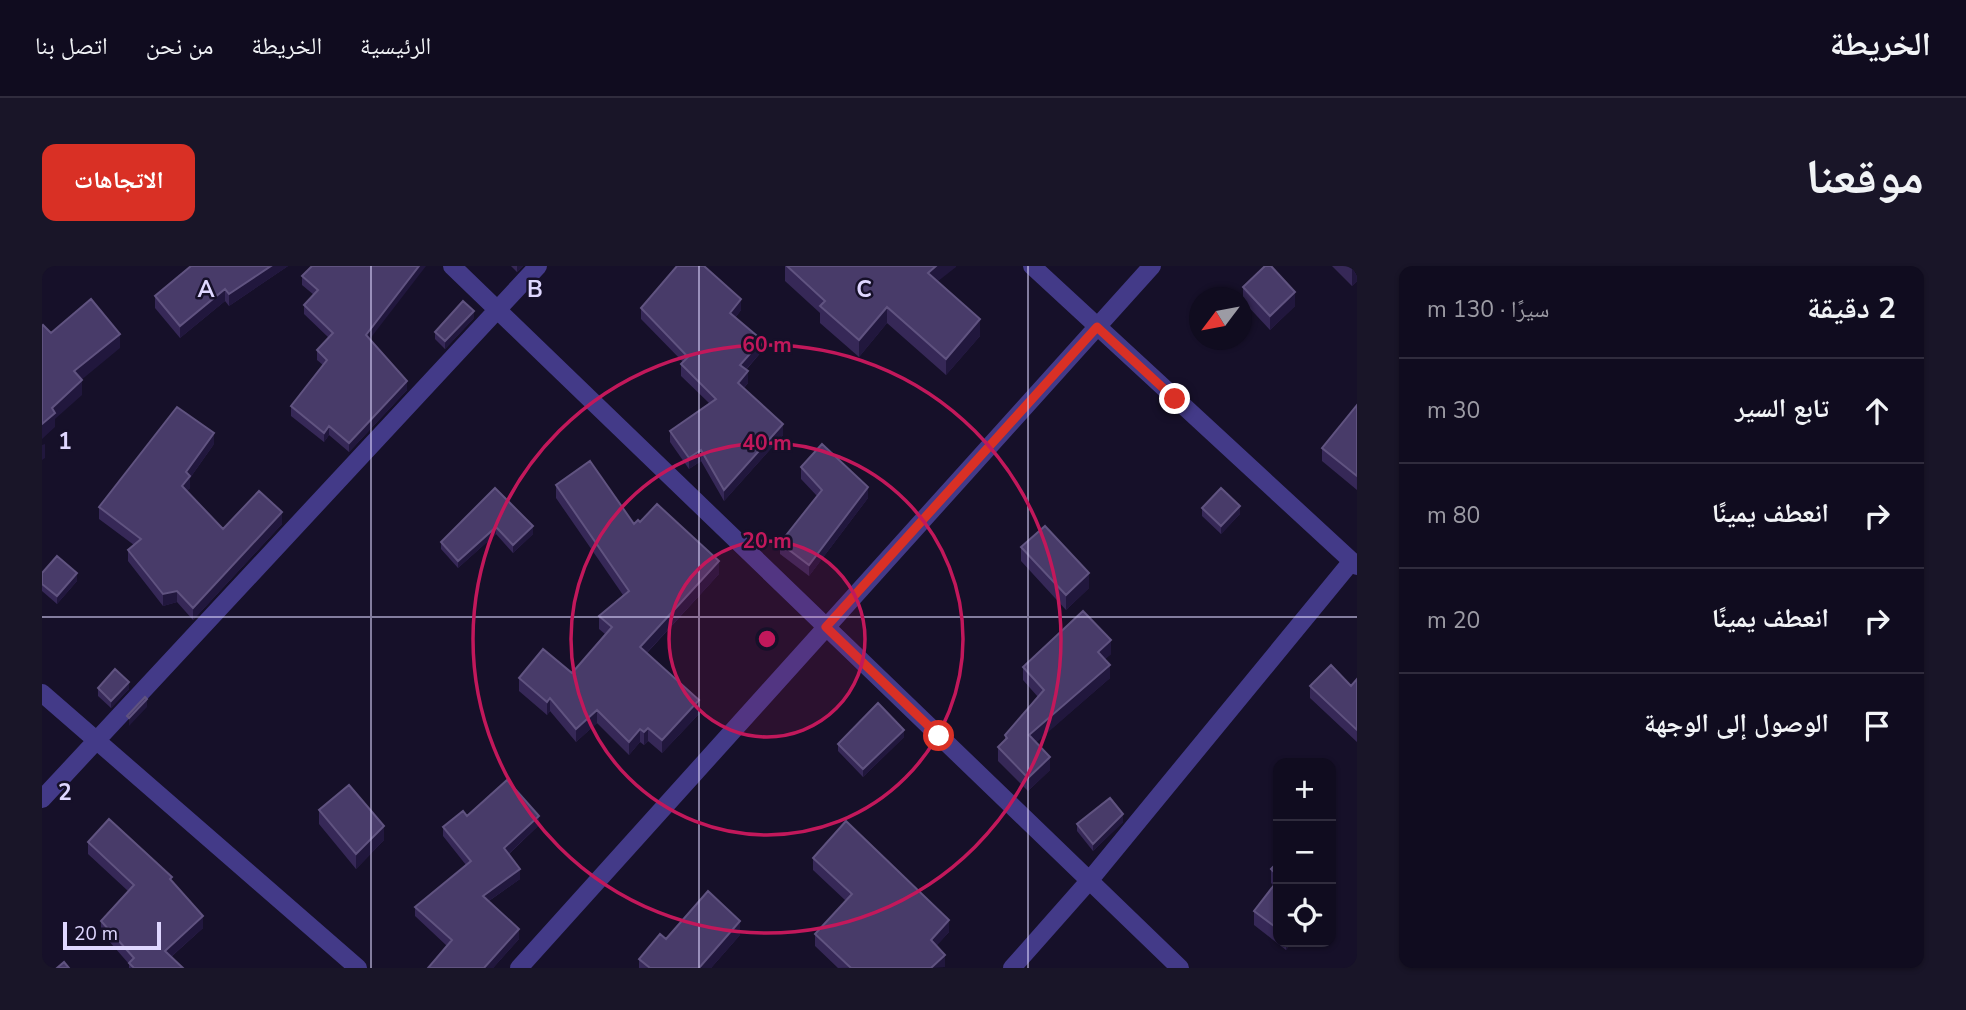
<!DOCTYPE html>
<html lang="ar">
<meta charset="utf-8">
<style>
body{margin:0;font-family:"Nunito Sans","Noto Naskh Arabic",sans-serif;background:#191528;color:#f1f3f6;direction:rtl}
.controls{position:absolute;right:21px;bottom:21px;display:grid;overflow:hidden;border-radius:14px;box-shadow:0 2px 5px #0004}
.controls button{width:63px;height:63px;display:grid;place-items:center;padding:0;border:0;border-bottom:2px solid #302c3d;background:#100c1f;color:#f1f3f6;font:35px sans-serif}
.compass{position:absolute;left:1147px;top:21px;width:63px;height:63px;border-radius:50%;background:#100c1f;box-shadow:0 2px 5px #0004;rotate:238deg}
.scale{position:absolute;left:21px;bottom:18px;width:98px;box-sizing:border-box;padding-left:7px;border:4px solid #dfd7ff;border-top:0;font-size:19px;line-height:24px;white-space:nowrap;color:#dfd7ff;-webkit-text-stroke:5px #161029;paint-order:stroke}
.stop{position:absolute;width:21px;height:21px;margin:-16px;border:5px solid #d93025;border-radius:50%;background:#fff}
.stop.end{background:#d93025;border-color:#fff;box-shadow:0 2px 7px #0008}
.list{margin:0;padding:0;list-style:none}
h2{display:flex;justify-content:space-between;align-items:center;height:91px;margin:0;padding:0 28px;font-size:30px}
h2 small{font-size:23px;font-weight:400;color:#9c9ba4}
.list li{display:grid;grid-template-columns:46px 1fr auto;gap:21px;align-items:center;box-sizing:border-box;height:105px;padding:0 28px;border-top:2px solid #302c3d}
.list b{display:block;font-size:26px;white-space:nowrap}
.list em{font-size:23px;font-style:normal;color:#9c9ba4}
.icon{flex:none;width:38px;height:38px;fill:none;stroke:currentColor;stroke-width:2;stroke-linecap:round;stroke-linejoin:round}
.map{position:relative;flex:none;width:1315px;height:702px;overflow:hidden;direction:ltr;border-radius:14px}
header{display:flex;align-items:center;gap:42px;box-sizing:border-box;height:98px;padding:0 35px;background:#100c1f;border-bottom:2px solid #302c3d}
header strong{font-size:33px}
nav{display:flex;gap:38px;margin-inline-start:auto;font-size:24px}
.intro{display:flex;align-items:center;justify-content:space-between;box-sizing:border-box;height:168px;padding:0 42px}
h1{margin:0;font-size:49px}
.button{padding:18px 32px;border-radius:14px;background:#d93025;color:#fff;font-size:24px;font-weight:700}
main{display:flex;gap:42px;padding:0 42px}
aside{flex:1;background:#100c1f;border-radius:14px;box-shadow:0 2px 5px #0004}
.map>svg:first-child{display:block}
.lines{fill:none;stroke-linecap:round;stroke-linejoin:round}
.street{stroke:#433a88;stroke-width:18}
.wall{fill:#362857}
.shaded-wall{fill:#21173d}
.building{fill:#483b69;stroke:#605380;stroke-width:2}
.route{stroke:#d93025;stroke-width:9}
.grid{fill:none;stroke:#dfd7ff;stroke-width:2;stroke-opacity:0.55}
.ring{fill:none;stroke:#c2185b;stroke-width:3.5}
.grid-label{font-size:23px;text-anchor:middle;font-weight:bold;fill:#dfd7ff;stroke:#161029;stroke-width:5;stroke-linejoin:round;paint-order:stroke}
.centre{fill:#c2185b;stroke:#161029;stroke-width:3.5}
.ring-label{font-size:21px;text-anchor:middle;font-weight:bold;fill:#c2185b;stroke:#161029;stroke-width:5;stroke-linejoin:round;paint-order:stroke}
</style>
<header>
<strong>الخريطة</strong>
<nav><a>الرئيسية</a><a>الخريطة</a><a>من نحن</a><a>اتصل بنا</a></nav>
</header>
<div class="intro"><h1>موقعنا</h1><a class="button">الاتجاهات</a></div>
<main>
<aside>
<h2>2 دقيقة<small>سيرًا · 130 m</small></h2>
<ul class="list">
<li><svg class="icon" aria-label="ahead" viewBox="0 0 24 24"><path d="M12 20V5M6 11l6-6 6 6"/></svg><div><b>تابع السير</b></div><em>30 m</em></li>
<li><svg class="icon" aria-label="right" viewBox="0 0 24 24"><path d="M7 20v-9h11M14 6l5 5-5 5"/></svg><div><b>انعطف يمينًا</b></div><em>80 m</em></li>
<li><svg class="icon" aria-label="right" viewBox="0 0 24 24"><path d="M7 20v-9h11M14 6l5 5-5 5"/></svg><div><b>انعطف يمينًا</b></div><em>20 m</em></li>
<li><svg class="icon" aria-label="arrive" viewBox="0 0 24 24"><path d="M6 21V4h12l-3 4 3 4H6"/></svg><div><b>الوصول إلى الوجهة</b></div></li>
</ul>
</aside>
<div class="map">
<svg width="1315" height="702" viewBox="0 0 1315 702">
<rect width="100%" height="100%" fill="#161029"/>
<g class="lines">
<!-- street -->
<path class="street" d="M 410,0 L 1138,702
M 990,0 L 1315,300
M 0,427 L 316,702
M 0,533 L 496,0
M 477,702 L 1110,0
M 970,702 L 1047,615 L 1310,295"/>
</g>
<!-- wall -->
<path class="wall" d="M 149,0 L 246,0 L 187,40 L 183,35 L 138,72 L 113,42 L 113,30 Z
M 270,0 L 328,73 L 365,124 L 307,186 L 287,169 L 282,176 L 249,150 L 249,140 L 281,99 L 275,94 L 275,84 L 287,72 L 262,48 L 262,39 L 272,29 L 260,19 L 260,10 Z
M 469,0 L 481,0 L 475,6 Z
M 743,0 L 914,0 L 895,15 L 938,70 L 904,109 L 845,57 L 817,91 L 778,57 L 778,47 L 743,15 Z
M 1290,0 L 1315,0 L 1315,15 L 1310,20 Z
M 1201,21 L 1253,40 L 1228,64 L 1201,35 Z
M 599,42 L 699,44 L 693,52 L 720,85 L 704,104 L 706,117 L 702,122 L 741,169 L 682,235 L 659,195 L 647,203 L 628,176 L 628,165 L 667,137 L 639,110 L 639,98 L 641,96 L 599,53 Z
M 432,52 L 403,83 L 393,73 L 393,66 Z
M 1315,139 L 1315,224 L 1280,195 L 1280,182 Z
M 172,178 L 148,212 L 148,222 L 145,225 L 181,263 L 240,258 L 151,354 L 135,336 L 121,340 L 86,295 L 86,284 L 92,279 L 57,253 L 57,241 Z
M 759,201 L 826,232 L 767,310 L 738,288 L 738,277 L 775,230 L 759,213 Z
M 514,219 L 592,258 L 677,308 L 605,387 L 657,448 L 620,487 L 606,475 L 602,479 L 598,476 L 587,489 L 555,457 L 534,476 L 508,445 L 505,449 L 477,425 L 477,412 L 530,407 L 563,368 L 557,363 L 557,350 L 581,329 L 514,232 Z
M 453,222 L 491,268 L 471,287 L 454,268 L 416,302 L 399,283 L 399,276 Z
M 1160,242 L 1198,248 L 1179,268 L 1160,250 Z
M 979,281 L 1047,322 L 1024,344 L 979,295 Z
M 0,307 L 35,315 L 15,338 L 0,325 Z
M 1069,388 L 1063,393 L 1068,412 L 994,476 L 1008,504 L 986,525 L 956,495 L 956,481 L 963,475 L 963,469 L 996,431 L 981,414 L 981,401 Z
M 1315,413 L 1315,476 L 1268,432 L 1268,420 L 1309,420 Z
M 56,422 L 87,423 L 69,442 L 56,430 Z
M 862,471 L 821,511 L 796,485 L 796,478 Z
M 277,544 L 342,574 L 314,603 L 277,558 Z
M 425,550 L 497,559 L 467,588 L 478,613 L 447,635 L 477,673 L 451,702 L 386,702 L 405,680 L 373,650 L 373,641 L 424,599 L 401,570 L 401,561 Z
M 1081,556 L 1051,585 L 1035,565 L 1035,558 Z
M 46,576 L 130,615 L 161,662 L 129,691 L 141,702 L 87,702 L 87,698 L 59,666 L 59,655 L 86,625 L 46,588 Z
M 771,592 L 907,666 L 894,680 L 903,701 L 796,702 L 773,680 L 773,668 L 804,635 L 771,604 Z
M 1236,596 L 1236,676 L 1250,676 L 1244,684 L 1212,659 L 1212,645 L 1232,620 L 1229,617 L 1229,603 Z
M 698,669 L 669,702 L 597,702 L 597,693 L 624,673 Z"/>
<!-- shaded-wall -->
<path class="shaded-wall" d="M 229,0 L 246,0 L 187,40 L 187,28 Z
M 377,0 L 384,0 L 324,78 L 324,69 Z
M 475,0 L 481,0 L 475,6 Z
M 894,0 L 914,0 L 914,1 L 886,23 L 886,7 Z
M 1310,0 L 1315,0 L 1315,15 L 1310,20 Z
M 183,23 L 183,35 L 138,72 L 138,60 Z
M 1253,26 L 1253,40 L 1228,64 L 1228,50 Z
M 699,33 L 699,44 L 688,58 L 688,47 Z
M 845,41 L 845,57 L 817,91 L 817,74 Z
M 432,45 L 432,52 L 403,83 L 403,75 Z
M 938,53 L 938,70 L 904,109 L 904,93 Z
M 78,68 L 78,82 L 32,120 L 32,105 Z
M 720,74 L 720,85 L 698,110 L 698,99 Z
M 706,105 L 706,117 L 696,128 L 696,117 Z
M 40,114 L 40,129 L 13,153 L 13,161 L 0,173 L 0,158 L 10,142 Z
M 365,115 L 365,124 L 307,186 L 307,177 Z
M 741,158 L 741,169 L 682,235 L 682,224 Z
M 287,160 L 287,169 L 282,176 L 282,167 Z
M 172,167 L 172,178 L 148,212 L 148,222 L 140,232 L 140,220 L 144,206 Z
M 3,178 L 3,192 L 0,194 L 0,179 Z
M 659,184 L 659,195 L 647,203 L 647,192 Z
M 826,221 L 826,232 L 767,310 L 767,299 Z
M 1198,240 L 1198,248 L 1179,268 L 1179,260 Z
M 240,246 L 240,258 L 151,354 L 151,342 Z
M 491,260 L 491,268 L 471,287 L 471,279 Z
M 454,261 L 454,268 L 416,302 L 416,295 Z
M 677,295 L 677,308 L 598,394 L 598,381 Z
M 35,307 L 35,315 L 15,338 L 15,330 Z
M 1047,307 L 1047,322 L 1024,344 L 1024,329 Z
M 135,325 L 135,336 L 121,340 L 121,328 Z
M 1069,374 L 1069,388 L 1056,399 L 1056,386 Z
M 1068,399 L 1068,412 L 987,483 L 987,469 Z
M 87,416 L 87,423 L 69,442 L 69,435 Z
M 508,432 L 508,445 L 505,449 L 505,436 Z
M 105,433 L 105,441 L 87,460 L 87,452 Z
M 657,434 L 657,448 L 620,487 L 620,474 Z
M 555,444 L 555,457 L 534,476 L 534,463 Z
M 606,462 L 606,475 L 602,479 L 602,466 Z
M 598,463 L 598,476 L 587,489 L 587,476 Z
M 862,464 L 862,471 L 821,511 L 821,503 Z
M 1008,491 L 1008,504 L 986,525 L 986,512 Z
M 1081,548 L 1081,556 L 1051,585 L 1051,578 Z
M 497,550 L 497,559 L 462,592 L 462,582 Z
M 342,560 L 342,574 L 314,603 L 314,588 Z
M 478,603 L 478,613 L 441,639 L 441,630 Z
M 161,650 L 161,662 L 123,696 L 123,685 Z
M 907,654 L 907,666 L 889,686 L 889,674 Z
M 698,655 L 698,669 L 669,702 L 657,702 Z
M 477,663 L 477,673 L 451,702 L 442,702 Z
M 1244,676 L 1250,676 L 1244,684 Z
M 903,689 L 903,701 L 889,702 Z"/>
<!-- building -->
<path class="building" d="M 149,0 L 229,0 L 187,28 L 183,23 L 138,60 L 113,30 Z
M 270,0 L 377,0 L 324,69 L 365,115 L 307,177 L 287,160 L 282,167 L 249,140 L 285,94 L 275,84 L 291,67 L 262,39 L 276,24 L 260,10 Z
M 635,0 L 662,0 L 699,33 L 688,47 L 720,74 L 698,99 L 706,105 L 696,117 L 741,158 L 682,224 L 659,184 L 647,192 L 628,165 L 674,133 L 639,98 L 646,91 L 599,42 Z
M 745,0 L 894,0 L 886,7 L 938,53 L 904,93 L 845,41 L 817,74 L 778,40 L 783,35 Z
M 1223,0 L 1229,0 L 1253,26 L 1228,50 L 1201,21 Z
M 49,33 L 78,68 L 32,105 L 40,114 L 10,142 L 13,147 L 0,158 L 0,60 L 1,59 L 9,67 Z
M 421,35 L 432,45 L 403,75 L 393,66 Z
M 1315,139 L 1315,210 L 1280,182 Z
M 135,141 L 172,167 L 144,206 L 148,210 L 140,220 L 181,263 L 217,225 L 240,246 L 151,342 L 135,325 L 121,328 L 86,284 L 99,273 L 57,241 Z
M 780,178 L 826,221 L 767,299 L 738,277 L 780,224 L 759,201 Z
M 548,195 L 592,258 L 596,254 L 598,256 L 615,238 L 677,295 L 598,381 L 657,434 L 620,474 L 606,462 L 602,466 L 598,463 L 587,476 L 555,444 L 534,463 L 508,432 L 505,436 L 477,412 L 501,383 L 530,407 L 570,361 L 557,350 L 587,325 L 514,219 Z
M 453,222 L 491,260 L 471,279 L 454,261 L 416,295 L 399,276 Z
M 1179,222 L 1198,240 L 1179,260 L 1160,242 Z
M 1003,260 L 1047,307 L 1024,329 L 979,281 Z
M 15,290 L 35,307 L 15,330 L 0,318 L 0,307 Z
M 1041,345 L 1069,374 L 1056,386 L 1068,399 L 987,469 L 1008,491 L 986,512 L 956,481 L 965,472 L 963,469 L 1002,424 L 981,401 Z
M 1289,399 L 1309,420 L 1315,413 L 1315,464 L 1268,420 Z
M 73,403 L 87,416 L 69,435 L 56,422 Z
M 103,431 L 105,433 L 87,452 L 85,450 Z
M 836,437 L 862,464 L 821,503 L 796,478 Z
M 465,514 L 497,550 L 462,582 L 478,603 L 441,630 L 477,663 L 442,702 L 386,702 L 410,674 L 373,641 L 429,595 L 401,561 L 421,545 L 425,550 Z
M 307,519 L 342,560 L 314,588 L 277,544 Z
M 1068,532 L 1081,548 L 1051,578 L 1035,558 Z
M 67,553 L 130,611 L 128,613 L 161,650 L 123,685 L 141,702 L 92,702 L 87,697 L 92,692 L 59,655 L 92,619 L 46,576 Z
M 804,555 L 907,654 L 889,674 L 903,689 L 889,702 L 809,702 L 773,668 L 810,628 L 771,592 Z
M 1236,596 L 1236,610 L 1229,603 Z
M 1236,614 L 1236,663 L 1212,645 Z
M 666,625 L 698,655 L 657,702 L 608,702 L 597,693 L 618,668 L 624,673 Z
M 22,696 L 27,702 L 15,702 Z"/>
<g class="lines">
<!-- route -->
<path class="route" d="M 897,470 L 784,361 L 1055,61 L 1133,133"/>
</g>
<!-- grid -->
<path class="grid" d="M 329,0 L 329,702M 657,0 L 657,702M 986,0 L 986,702M 0,351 L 1315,351"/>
<!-- distance rings -->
<circle cx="725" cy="373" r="98" fill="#c2185b" fill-opacity=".12"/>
<g class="ring">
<circle cx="725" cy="373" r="98"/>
<circle cx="725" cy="373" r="196"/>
<circle cx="725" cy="373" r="294"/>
</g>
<g class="grid-label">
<text x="164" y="31">A</text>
<text x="493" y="31">B</text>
<text x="822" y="31">C</text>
<text x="23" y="183">1</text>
<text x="23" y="534">2</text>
</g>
<circle cx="725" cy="373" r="10" class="centre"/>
<g class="ring-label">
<text x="725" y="86">60 m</text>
<text x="725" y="184">40 m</text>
<text x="725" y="282">20 m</text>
</g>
</svg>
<div class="controls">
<button>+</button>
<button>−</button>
<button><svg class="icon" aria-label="locate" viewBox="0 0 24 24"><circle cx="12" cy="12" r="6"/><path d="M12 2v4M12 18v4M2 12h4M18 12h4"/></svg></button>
</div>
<svg class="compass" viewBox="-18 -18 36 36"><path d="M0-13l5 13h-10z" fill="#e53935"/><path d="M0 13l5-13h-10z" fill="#9c9ba4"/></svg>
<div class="scale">20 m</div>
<div class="stop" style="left:897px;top:470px"></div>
<div class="stop end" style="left:1133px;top:133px"></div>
</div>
</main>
